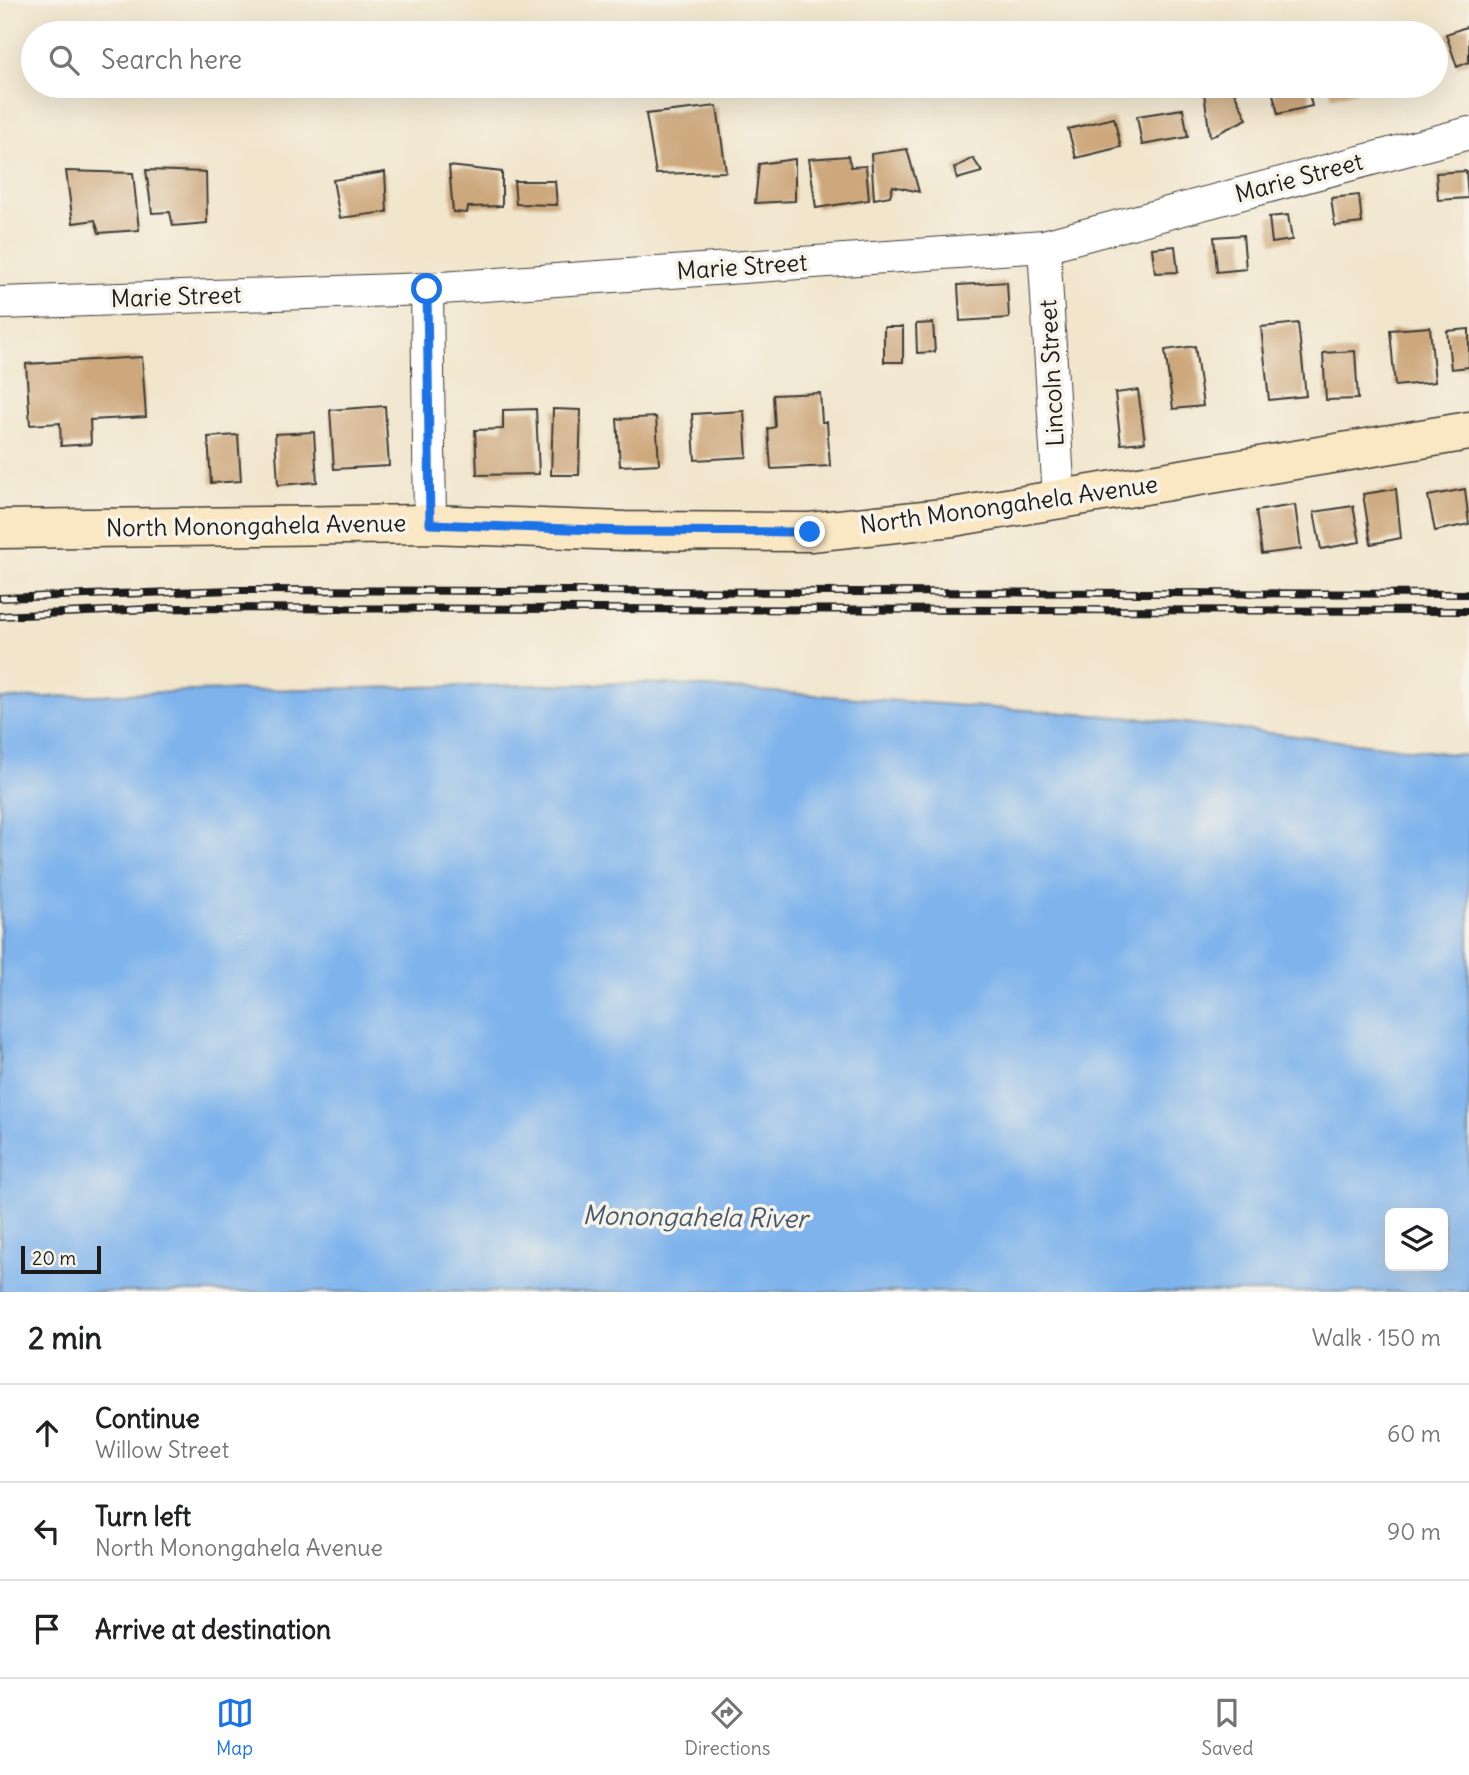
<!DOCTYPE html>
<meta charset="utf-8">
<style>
body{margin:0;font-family:Delius,sans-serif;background:#f6f6f6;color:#202124}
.controls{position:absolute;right:21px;bottom:21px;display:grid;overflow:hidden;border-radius:10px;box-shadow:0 7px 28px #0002}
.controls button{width:63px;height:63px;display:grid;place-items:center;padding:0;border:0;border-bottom:2px solid #e0e0e0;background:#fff;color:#202124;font:35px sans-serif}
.scale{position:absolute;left:21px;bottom:18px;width:80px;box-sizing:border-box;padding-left:7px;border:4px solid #1c1c1c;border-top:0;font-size:19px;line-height:24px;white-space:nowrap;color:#1c1c1c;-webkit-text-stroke:5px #f7f3e8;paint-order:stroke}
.stop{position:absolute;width:21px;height:21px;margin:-16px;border:5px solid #1a73e8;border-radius:50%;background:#fff}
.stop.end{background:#1a73e8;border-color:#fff;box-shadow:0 2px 7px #0008}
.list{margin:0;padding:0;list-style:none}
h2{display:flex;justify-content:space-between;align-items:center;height:91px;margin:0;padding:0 28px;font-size:30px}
h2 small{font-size:23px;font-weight:400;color:#757577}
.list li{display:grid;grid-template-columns:46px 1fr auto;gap:21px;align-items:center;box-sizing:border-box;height:98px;padding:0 28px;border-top:2px solid #e0e0e0}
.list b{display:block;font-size:26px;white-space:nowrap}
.list p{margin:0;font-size:23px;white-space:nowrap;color:#757577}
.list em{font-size:23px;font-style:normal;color:#757577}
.icon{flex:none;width:38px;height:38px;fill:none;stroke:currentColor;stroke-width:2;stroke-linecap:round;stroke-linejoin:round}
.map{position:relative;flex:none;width:1469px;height:1292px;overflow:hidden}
.search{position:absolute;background:#fff;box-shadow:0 7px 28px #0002;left:21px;right:21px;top:21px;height:77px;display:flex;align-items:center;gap:18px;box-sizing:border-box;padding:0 24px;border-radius:38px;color:#757577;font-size:26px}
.sheet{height:385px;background:#fff}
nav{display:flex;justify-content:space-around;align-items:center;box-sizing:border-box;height:98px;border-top:2px solid #e0e0e0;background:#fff;font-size:19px;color:#757577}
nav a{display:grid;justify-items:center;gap:4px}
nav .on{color:#1a73e8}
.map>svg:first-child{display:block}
.water{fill:#7eb3ec;stroke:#4d6884;stroke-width:2;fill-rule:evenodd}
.building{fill:#cda87d}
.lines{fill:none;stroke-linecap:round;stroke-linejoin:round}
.minor-casing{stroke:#3c3a36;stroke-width:34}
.secondary-casing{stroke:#3c3a36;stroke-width:41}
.minor{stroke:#fff;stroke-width:32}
.secondary{stroke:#fae7c3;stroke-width:38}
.rail-casing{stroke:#1c1c1c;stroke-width:8}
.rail{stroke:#f7f3e8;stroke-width:5;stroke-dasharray:16;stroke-linecap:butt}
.route{stroke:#1a73e8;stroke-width:9}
.labels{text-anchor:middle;stroke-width:7;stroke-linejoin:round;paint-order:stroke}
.street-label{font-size:24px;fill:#1c1c1c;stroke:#f7f3e8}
.water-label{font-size:26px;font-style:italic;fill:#43586f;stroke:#f7f3e8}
</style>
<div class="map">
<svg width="1469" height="1292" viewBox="0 0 1469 1292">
<rect width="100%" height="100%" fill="#f7f3e8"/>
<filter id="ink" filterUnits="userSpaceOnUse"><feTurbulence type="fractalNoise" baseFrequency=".0143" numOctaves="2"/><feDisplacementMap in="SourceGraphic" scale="14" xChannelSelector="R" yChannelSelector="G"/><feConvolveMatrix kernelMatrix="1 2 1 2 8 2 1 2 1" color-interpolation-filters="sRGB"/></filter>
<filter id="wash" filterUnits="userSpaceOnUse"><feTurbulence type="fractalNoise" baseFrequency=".00686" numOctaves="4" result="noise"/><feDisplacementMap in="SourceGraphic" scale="28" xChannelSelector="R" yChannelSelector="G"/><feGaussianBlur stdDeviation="1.57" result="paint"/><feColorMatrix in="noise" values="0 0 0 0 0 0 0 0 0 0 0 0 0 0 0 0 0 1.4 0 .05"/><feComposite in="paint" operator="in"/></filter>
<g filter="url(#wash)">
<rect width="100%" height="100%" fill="#f1e5cc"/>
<!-- water -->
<path class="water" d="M 650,683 L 1149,719 L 1469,756 L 1469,1292 L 0,1292 L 0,699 L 193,691 ZM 1390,1213 L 1443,1213 L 1443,1266 L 1390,1266 Z"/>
<g id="blocks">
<!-- building -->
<path class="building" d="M 1469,26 L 1469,62 L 1457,67 L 1446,34 Z
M 1203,86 L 1231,86 L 1247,119 L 1210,137 Z
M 1271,86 L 1307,86 L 1312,106 L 1278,114 Z
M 1329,86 L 1373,86 L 1332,98 Z
M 717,106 L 726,172 L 656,174 L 646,114 Z
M 1183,109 L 1188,137 L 1142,145 L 1137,116 Z
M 1114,118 L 1121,147 L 1076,158 L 1068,129 Z
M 907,149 L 919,192 L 893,186 L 890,196 L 874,199 L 871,154 Z
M 848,156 L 851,167 L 866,166 L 869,200 L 816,208 L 809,159 Z
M 973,158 L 982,172 L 957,179 L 954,168 Z
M 795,159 L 795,201 L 755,203 L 759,164 Z
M 449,166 L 502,172 L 502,206 L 468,207 L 467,213 L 453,212 Z
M 146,170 L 206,172 L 207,223 L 173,226 L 170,212 L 152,213 Z
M 66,171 L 133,173 L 139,230 L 99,233 L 95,220 L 73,223 Z
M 1466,171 L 1468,198 L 1438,200 L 1436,173 Z
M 385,172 L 387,212 L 340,218 L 333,180 Z
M 514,181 L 555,181 L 557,205 L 516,204 Z
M 1359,195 L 1362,223 L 1335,226 L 1331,198 Z
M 1288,215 L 1292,240 L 1272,243 L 1269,217 Z
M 1243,235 L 1246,269 L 1217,272 L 1214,237 Z
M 1175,246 L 1178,272 L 1155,273 L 1152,248 Z
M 1007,282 L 1009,318 L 960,321 L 958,285 Z
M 933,323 L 935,352 L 917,353 L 916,324 Z
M 1298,323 L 1306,396 L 1269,400 L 1261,327 Z
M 884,327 L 903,327 L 903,362 L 884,362 Z
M 1430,327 L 1435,382 L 1395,386 L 1390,330 Z
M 1469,329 L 1469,367 L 1451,369 L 1447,331 Z
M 1195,346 L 1203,406 L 1173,409 L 1165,350 Z
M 1355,351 L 1358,399 L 1326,400 L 1323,353 Z
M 142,357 L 146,417 L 90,420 L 91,444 L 61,446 L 60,423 L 30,425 L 26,364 Z
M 1138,390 L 1145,442 L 1121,444 L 1115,393 Z
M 820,393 L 822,422 L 827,422 L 830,466 L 771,469 L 768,429 L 775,427 L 773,395 Z
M 385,406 L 389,466 L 334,469 L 330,410 Z
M 536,409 L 539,474 L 477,475 L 475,430 L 503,429 L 503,410 Z
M 553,409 L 581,410 L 579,475 L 551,475 Z
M 744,411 L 747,457 L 695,460 L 692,414 Z
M 656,417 L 659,464 L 620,466 L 617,419 Z
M 314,432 L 317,482 L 278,485 L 275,434 Z
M 238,435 L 241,481 L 211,483 L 208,437 Z
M 1396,489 L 1401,538 L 1371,544 L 1363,494 Z
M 1465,489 L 1469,524 L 1435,531 L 1428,496 Z
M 1295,505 L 1301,549 L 1262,554 L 1256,511 Z
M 1353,506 L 1360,542 L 1321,549 L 1314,512 Z"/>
</g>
</g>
<g filter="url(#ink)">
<use href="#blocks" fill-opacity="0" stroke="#3c3a36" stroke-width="2"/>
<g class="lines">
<!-- minor casing -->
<g class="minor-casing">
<path id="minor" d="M 1044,246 L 1059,499
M 427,289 L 430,524
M 0,303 L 427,289 L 1044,246 L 1469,133"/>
</g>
<!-- secondary casing -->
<g class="secondary-casing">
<path id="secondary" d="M 0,529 L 430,524 L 624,531 L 810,532 L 953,517 L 1469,431"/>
</g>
<!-- minor -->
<use href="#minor" class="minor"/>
<!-- secondary -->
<use href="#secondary" class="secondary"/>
<!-- rail casing -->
<g class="rail-casing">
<path id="rail" d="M 0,598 L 233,590 L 1469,594
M 0,616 L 171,608 L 1469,611"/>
</g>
<!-- rail -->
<use href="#rail" class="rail"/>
</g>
</g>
<g class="lines" filter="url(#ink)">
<!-- route -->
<path class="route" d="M 427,289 L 430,524 L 624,531 L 810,532"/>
</g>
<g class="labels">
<!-- street labels -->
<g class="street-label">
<text transform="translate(1299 178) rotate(-15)" y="8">Marie Street</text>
<text transform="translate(742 267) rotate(-4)" y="8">Marie Street</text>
<text transform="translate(176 297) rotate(-2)" y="8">Marie Street</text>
<text transform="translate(1052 373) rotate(-93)" y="8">Lincoln Street</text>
<text transform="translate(1009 505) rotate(-8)" y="8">North Monongahela Avenue</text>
<text transform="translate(256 526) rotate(-1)" y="8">North Monongahela Avenue</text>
</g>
<!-- water labels -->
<g class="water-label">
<text transform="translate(695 1217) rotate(1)" y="9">Monongahela River</text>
</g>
</g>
</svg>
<div class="controls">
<button><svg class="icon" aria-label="layers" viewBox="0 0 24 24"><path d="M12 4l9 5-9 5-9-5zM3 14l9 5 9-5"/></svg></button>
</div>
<div class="scale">20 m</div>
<div class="stop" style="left:427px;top:289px"></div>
<div class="stop end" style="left:810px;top:532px"></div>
<div class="search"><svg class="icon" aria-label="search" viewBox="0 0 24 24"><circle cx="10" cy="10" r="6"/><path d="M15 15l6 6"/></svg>Search here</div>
</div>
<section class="sheet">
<h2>2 min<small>Walk · 150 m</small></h2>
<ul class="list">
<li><svg class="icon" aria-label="ahead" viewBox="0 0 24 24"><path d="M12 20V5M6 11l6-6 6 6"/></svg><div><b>Continue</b><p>Willow Street</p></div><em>60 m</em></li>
<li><svg class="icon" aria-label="left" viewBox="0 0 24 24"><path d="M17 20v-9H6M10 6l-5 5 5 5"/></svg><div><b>Turn left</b><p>North Monongahela Avenue</p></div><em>90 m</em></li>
<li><svg class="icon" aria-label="arrive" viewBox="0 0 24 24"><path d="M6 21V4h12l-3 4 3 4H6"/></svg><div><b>Arrive at destination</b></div></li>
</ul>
</section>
<nav>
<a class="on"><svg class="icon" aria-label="map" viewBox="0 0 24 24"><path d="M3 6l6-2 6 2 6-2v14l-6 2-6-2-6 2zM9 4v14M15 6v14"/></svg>Map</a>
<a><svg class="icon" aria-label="directions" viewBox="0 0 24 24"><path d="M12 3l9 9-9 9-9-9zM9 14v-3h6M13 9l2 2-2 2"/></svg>Directions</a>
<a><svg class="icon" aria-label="saved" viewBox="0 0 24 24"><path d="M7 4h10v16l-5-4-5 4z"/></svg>Saved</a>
</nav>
